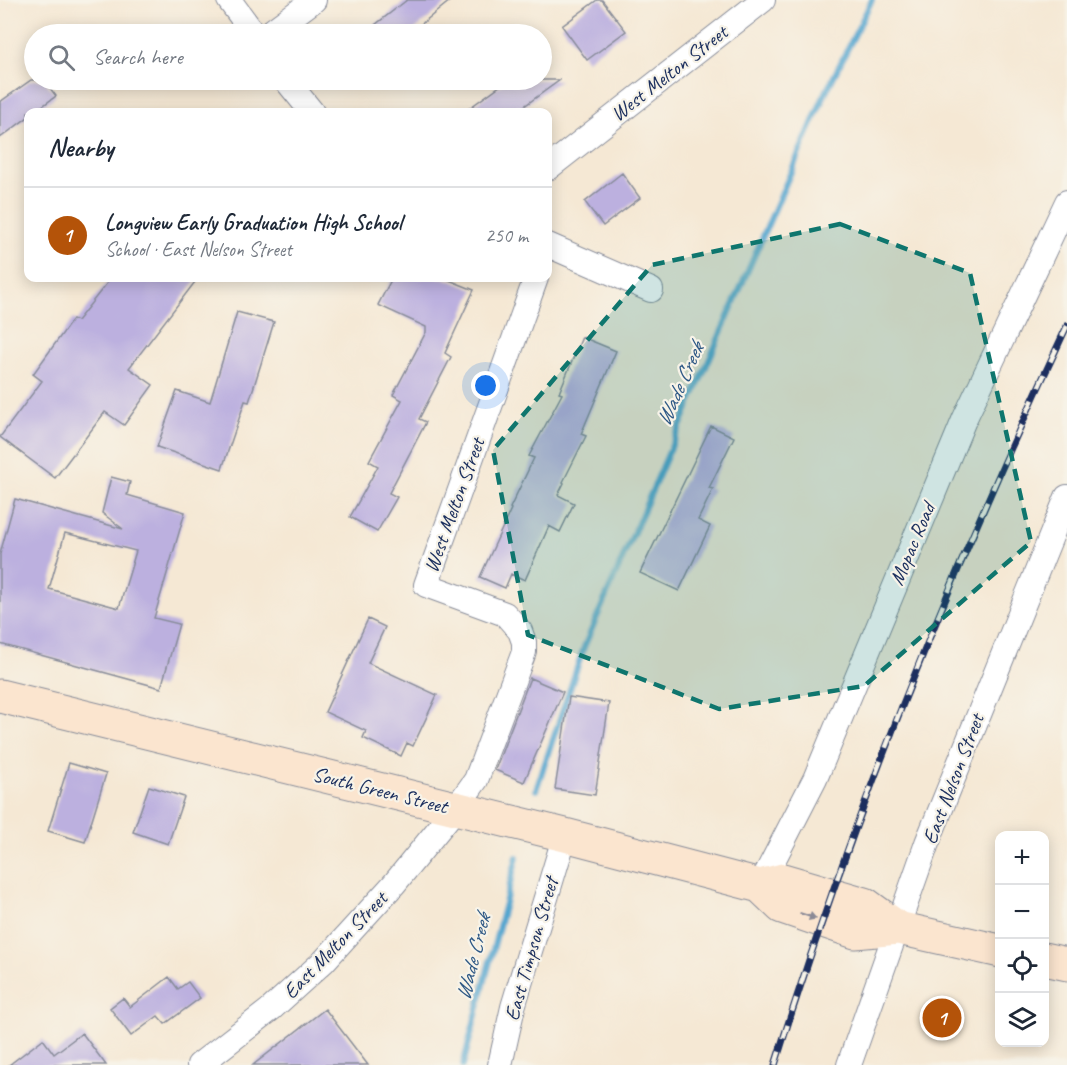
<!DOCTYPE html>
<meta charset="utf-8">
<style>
body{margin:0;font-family:Caveat,sans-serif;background:#f2f2f3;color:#1f2937}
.controls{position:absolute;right:18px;bottom:18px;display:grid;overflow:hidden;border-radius:12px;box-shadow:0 3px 15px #0003}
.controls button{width:54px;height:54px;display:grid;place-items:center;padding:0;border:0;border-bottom:2px solid #e0e1e3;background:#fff;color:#1f2937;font:30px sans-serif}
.you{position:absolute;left:486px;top:386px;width:21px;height:21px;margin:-15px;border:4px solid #fff;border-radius:50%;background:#1a73e8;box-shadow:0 0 0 9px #1a73e833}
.badge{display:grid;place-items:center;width:39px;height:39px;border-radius:50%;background:#b45309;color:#fff;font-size:20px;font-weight:700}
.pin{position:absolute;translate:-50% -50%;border:3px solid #fff;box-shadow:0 2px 6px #0006}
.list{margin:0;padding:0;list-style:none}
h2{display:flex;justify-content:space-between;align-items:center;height:78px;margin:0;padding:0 24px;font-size:26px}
h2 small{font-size:20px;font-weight:400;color:#747a83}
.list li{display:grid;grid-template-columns:39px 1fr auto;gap:18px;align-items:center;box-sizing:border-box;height:96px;padding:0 24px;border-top:2px solid #e0e1e3}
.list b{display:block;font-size:22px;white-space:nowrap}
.list p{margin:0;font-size:20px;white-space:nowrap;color:#747a83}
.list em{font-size:20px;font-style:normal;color:#747a83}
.icon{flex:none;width:33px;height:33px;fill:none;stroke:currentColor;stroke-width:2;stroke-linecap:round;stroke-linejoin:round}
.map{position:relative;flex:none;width:1067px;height:1065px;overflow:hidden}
.search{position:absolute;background:#fff;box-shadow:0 3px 15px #0003;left:24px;top:24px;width:528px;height:66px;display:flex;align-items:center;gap:15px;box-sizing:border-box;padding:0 21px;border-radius:33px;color:#747a83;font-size:22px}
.panel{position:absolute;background:#fff;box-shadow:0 3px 15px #0003;left:24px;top:108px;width:528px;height:174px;border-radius:12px}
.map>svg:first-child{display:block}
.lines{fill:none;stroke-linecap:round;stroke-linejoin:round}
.stream{stroke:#54a6cf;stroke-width:6}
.building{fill:#bcb0df;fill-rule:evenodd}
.street-casing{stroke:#888c99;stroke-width:26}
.secondary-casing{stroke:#888c99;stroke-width:35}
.street{stroke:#fff;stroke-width:24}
.secondary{stroke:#fbe5cf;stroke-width:33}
.rail-casing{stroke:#1b2f5e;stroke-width:7}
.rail{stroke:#f7f3e8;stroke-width:4.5;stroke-dasharray:14;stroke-linecap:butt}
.oneway{fill:#8b8a96}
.marked{fill:#0f766e;fill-opacity:0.2;stroke:#0f766e;stroke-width:4.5;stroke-dasharray:12 8;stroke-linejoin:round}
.labels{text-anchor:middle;stroke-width:4.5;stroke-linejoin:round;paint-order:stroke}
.street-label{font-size:21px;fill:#1b2f5e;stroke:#f7f3e8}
.water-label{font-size:22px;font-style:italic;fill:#2f5986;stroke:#f7f3e8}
</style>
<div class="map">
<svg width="1067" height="1065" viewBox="0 0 1067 1065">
<rect width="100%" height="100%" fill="#f7f3e8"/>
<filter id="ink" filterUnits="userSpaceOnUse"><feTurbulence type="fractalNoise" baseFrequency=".0167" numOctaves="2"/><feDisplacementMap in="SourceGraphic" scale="12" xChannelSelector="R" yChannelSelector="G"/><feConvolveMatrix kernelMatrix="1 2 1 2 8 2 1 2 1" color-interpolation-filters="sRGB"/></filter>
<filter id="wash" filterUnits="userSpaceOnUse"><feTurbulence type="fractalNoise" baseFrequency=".008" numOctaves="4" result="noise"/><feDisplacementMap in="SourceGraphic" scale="24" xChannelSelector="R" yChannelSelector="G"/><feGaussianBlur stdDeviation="1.35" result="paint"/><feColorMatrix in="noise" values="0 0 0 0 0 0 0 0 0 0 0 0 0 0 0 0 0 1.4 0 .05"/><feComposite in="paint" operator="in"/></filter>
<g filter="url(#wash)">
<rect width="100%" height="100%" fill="#f5e8d4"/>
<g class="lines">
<!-- stream -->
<path class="stream" d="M 536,790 L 584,647 L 824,96 L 872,0
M 463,1065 L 517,857"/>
</g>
<g id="blocks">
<!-- building -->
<path class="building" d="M 407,0 L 451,0 L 409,34 L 382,34 L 375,25 Z
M 597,0 L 602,0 L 626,31 L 587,60 L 562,26 Z
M 31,80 L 44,80 L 56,96 L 34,112 L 28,112 L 28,117 L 0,138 L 0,102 Z
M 508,80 L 560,80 L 516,112 L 464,112 Z
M 622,173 L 640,198 L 603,226 L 585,202 Z
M 111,278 L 198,278 L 129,368 L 153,385 L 124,425 L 105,412 L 55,478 L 0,437 L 42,381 L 33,374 L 73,319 L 77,321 Z
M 392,278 L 444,278 L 474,290 L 445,353 L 451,357 L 419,419 L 426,422 L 389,493 L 397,497 L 377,532 L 350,517 L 378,466 L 369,461 L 402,400 L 393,395 L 426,332 L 426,327 L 378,305 Z
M 237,312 L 274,322 L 249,402 L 245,401 L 222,469 L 157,447 L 177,391 L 210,402 Z
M 582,337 L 616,351 L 581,434 L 586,436 L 563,482 L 564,483 L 558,495 L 574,503 L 560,532 L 549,526 L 525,580 L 511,574 L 505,588 L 480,577 L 511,509 L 510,508 L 534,458 L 529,456 L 562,394 L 559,393 Z
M 711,426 L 734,437 L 709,488 L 713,489 L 698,520 L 710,526 L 679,591 L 640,573 Z
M 111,477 L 130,482 L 127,495 L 185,512 L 154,618 L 179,624 L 161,688 L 0,644 L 0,554 L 15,499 L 123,529 L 102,513 ZM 65,533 L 136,551 L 119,608 L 49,589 Z
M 368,619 L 385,627 L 368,663 L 437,695 L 413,746 L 407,743 L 401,756 L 363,738 L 366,731 L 325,712 Z
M 530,678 L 563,692 L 524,782 L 495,770 Z
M 569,697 L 609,703 L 595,795 L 555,789 Z
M 69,763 L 106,774 L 85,842 L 48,831 Z
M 149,786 L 184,797 L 168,844 L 133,832 Z
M 169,977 L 178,989 L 188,982 L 200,998 L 165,1024 L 158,1016 L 131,1036 L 110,1008 L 123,998 L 130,1007 Z
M 325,1009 L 368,1065 L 253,1065 Z
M 82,1033 L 106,1065 L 9,1065 L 43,1039 L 54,1054 Z"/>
</g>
</g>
<g filter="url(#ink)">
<use href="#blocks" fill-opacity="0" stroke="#888c99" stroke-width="1.5"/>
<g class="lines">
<!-- street casing -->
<g class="street-casing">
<path id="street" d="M 229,0 L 254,34
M 268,34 L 314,0
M 286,80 L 312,112
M 548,168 L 763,0
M 548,245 L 651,290
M 760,886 L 815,779 L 964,420 L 1067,202
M 199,1065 L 271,1009 L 324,961 L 394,884 L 456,808 L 476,780 L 524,652 L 524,642 L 520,631 L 505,614 L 426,585 L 536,278
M 500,1065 L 513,1007 L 565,835
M 849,1065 L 927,843 L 1067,497"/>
</g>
<!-- secondary casing -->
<g class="secondary-casing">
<path id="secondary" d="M 0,696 L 565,835 L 760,886 L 782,907 L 855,932 L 898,928 L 1000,951
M 760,886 L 783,880 L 865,904 L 898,928
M 1044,959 L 1067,964"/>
</g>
<!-- street -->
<use href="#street" class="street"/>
<!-- secondary -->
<use href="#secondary" class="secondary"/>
<!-- rail casing -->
<g class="rail-casing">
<path id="rail" d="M 775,1065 C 854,811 954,566 1067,326"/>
</g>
<!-- rail -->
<use href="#rail" class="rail"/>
</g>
<!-- one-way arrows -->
<defs><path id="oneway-solid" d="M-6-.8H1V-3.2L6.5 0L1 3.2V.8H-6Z" transform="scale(1.5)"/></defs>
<use class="oneway" href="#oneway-solid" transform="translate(808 916) rotate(19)"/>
</g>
<!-- marked area -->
<path class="marked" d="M 840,224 L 970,273 L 1031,542 L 864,686 L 719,709 L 528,635 L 493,450 L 652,265 Z"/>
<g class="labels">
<!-- street labels -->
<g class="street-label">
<text transform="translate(669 73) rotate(-38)" y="7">West Melton Street</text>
<text transform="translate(454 505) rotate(-70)" y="7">West Melton Street</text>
<text transform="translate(912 544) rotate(-67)" y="7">Mopac Road</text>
<text transform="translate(953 779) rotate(-69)" y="7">East Nelson Street</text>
<text transform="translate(380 790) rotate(14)" y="7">South Green Street</text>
<text transform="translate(335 945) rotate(-46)" y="7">East Melton Street</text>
<text transform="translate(531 949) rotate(-74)" y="7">East Timpson Street</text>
</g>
<!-- water labels -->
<g class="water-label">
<text transform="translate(679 384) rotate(-66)" y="8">Wade Creek</text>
<text transform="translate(472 957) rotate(-76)" y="8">Wade Creek</text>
</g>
</g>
</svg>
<div class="controls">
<button>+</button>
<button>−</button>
<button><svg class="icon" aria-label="locate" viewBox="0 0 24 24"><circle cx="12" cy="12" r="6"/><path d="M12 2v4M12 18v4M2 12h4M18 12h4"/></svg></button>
<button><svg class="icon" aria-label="layers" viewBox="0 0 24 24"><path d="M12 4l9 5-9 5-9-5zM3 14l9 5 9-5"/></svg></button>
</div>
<div class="you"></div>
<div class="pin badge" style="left:942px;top:1018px">1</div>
<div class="search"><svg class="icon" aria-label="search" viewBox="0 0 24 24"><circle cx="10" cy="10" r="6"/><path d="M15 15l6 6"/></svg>Search here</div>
<section class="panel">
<h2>Nearby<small></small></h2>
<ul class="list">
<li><span class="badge">1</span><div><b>Longview Early Graduation High School</b><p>School · East Nelson Street</p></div><em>250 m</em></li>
</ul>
</section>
</div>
